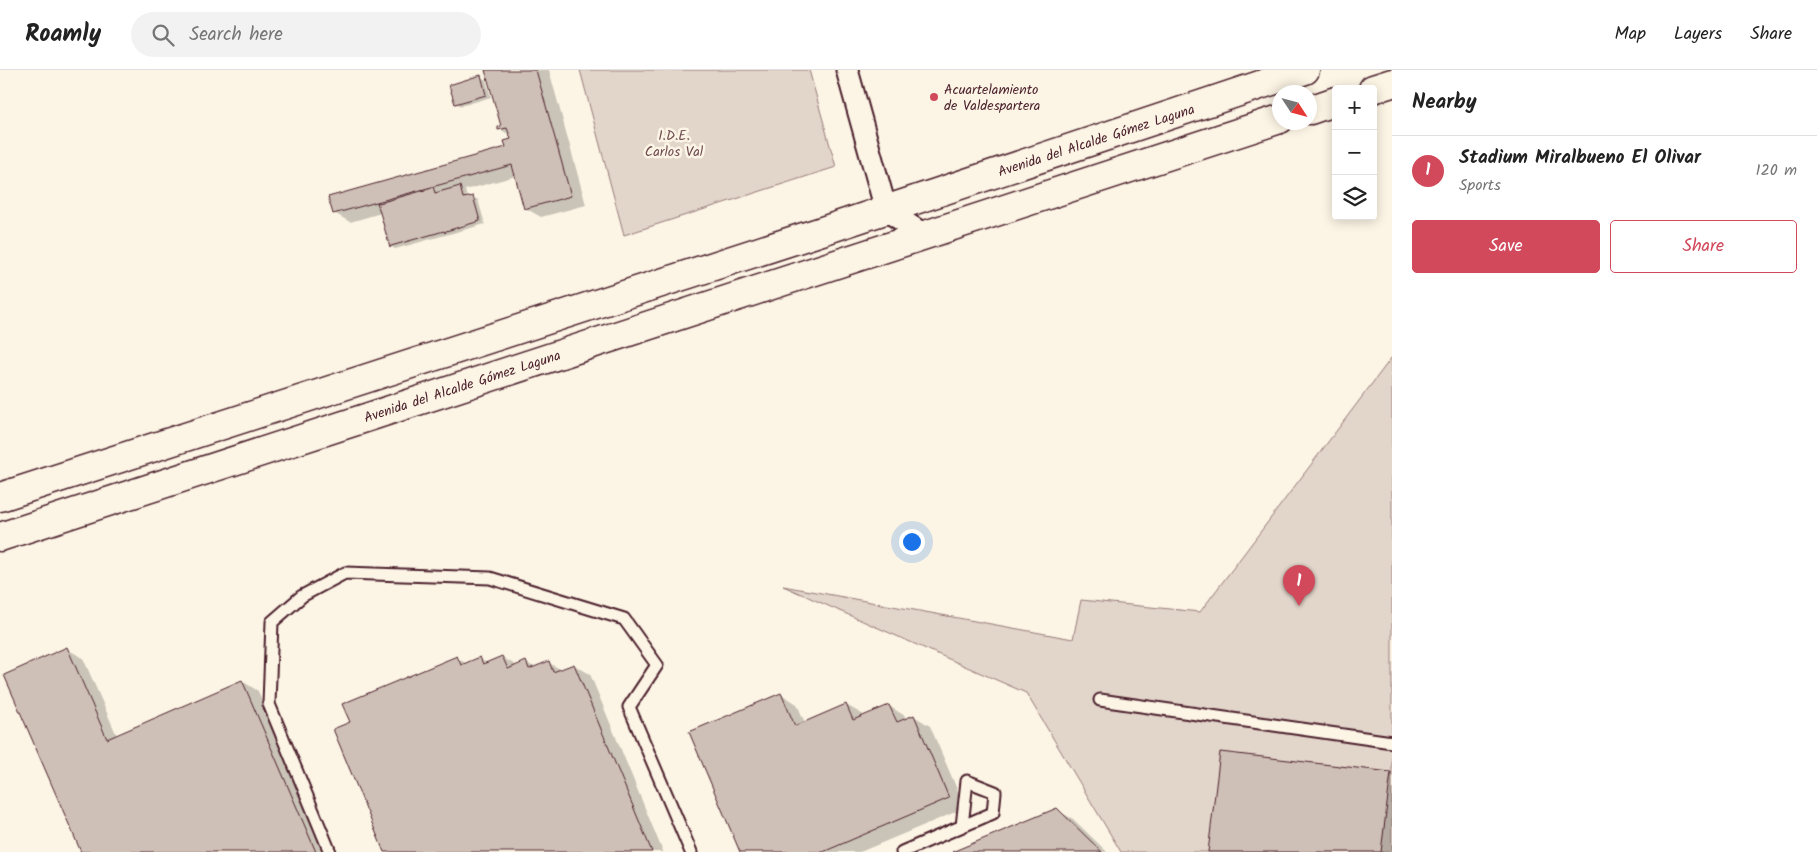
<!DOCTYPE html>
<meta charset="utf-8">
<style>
body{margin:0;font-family:Kalam,sans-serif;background:#f2f2f2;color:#222}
.controls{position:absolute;right:15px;top:15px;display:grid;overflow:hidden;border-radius:5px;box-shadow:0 2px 12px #0003}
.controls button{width:45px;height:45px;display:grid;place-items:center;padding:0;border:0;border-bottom:1px solid #e0e0e0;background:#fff;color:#222;font:25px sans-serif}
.compass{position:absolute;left:1272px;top:15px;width:45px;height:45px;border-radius:50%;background:#fff;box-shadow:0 2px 12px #0003;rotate:126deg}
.you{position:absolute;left:911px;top:471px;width:18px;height:18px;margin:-12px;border:4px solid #fff;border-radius:50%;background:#1a73e8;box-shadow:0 0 0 8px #1a73e833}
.badge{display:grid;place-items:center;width:32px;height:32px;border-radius:50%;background:#d1495b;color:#fff;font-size:16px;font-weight:700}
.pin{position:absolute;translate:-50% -41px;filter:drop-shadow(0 1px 2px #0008)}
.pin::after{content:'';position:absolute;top:26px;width:18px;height:15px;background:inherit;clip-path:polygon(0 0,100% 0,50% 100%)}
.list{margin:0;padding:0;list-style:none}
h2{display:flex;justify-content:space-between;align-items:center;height:65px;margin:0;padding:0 20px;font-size:21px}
h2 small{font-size:16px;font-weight:400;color:#767676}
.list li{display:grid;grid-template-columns:32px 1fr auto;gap:15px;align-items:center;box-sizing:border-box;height:70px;padding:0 20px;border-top:1px solid #e0e0e0}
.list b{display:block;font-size:19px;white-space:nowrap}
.list p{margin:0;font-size:16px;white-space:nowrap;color:#767676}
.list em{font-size:16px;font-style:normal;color:#767676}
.actions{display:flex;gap:10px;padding:15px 20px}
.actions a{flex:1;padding:11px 0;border:1px solid #d1495b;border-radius:5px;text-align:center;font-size:18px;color:#d1495b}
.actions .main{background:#d1495b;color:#fff}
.icon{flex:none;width:28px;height:28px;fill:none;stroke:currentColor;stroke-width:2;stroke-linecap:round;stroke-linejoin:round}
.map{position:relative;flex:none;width:1392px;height:782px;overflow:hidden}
header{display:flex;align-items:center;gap:30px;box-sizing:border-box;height:70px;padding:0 25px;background:#fff;border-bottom:1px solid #e0e0e0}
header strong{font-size:24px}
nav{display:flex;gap:28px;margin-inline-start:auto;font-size:18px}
.search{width:350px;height:45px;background:#f2f2f2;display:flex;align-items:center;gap:12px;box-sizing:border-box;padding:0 18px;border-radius:28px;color:#767676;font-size:19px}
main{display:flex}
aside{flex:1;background:#fff}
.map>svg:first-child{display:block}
.green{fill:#e2d5ca;stroke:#967a7a}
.shadow{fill:#0003}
.building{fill:#cfc0b7;stroke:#4a1f2b}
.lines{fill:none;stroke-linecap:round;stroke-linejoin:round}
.lane-casing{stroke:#4a1f2b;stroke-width:15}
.street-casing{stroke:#4a1f2b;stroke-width:25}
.primary-casing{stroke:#4a1f2b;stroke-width:31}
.lane{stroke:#fcf5e5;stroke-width:11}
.street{stroke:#fcf5e5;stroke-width:21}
.primary{stroke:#fcf5e5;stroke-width:28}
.poi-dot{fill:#d1495b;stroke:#fcf5e5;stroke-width:2}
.labels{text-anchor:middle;stroke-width:5;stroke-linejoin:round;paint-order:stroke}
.poi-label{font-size:14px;fill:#4a1f2b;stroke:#fcf5e5;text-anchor:start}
.park-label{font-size:14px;fill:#704c53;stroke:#fcf5e5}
.street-label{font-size:14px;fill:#4a1f2b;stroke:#fcf5e5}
</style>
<header>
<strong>Roamly</strong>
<div class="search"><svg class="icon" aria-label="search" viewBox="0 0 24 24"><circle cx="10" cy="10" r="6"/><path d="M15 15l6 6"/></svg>Search here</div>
<nav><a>Map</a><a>Layers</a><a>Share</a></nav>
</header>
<main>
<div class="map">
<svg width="1392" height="782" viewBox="0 0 1392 782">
<rect width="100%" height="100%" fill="#fcf5e5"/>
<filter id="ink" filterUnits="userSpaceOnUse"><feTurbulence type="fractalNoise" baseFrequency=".02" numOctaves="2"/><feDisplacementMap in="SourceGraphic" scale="10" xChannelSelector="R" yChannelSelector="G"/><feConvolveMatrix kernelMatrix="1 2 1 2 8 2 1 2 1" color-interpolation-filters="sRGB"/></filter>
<g filter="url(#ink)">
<!-- green -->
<path class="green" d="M 580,0 L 809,0 L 836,97 L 624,165 Z
M 1392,287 L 1392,782 L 1121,782 L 1026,623 L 783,516 L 1073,569 L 1081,530 L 1200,542 Z"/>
<!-- shadow -->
<path class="shadow" d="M 487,0 L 549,0 L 586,135 L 541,147 L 525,138 L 516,106 L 465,120 L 467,128 L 473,127 L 478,130 L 485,154 L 395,179 L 390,176 L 381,143 L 350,152 L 334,143 L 508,78 L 512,70 L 511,66 L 500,59 L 502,57 Z
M 481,7 L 486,10 L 491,27 L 461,36 L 456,33 Z
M 67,579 L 83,588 L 117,666 L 242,611 L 258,621 L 327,782 L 82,782 Z
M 502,587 L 517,596 L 526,592 L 535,598 L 549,593 L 562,600 L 574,595 L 590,604 L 663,782 L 385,782 L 351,653 L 457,588 L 467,594 L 479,589 L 488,593 Z
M 781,624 L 797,634 L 805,653 L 846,635 L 862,644 L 864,647 L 889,636 L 905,646 L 907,650 L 914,646 L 930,656 L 965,738 L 860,782 L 741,782 Z
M 1390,703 L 1392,704 L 1392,782 L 1210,782 Z
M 1056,740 L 1073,749 L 1107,782 L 955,782 Z"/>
<!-- building -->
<path class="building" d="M 485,0 L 536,0 L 571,126 L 524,139 L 512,95 L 333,144 L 328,127 L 506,77 L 504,71 L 511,69 L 507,58 L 498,60 L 498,57 L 501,56 Z
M 481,5 L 486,25 L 455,34 L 449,15 Z
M 433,116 L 435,123 L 460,116 L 463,128 L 473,126 L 480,151 L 446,161 L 445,163 L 444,161 L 391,176 L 390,178 L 377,132 L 379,133 L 432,118 L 432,117 Z
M 67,577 L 107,669 L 242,610 L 316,782 L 81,782 L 4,605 Z
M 457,586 L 461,595 L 480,587 L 483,594 L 502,586 L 508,599 L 526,591 L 529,599 L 549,591 L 553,602 L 574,594 L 652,782 L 384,782 L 333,659 L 350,652 L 342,634 Z
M 781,623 L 795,656 L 846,634 L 853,650 L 889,635 L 897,652 L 914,645 L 949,728 L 823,782 L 740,782 L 689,662 Z
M 1220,682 L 1391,702 L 1381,782 L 1208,782 Z
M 1057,738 L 1102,782 L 952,782 Z"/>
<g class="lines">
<!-- lane casing -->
<g class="lane-casing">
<path id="lane" d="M 1100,630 L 1392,672
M 330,782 L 269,634 L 272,552 L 302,526 L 345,503 L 490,508 L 624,549 L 657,595 L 629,637 L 691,782
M 902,782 L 993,743 L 995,722 L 967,711 L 962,756"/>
</g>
<!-- street casing -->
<g class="street-casing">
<path id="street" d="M 847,0 L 886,140 L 923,164"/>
</g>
<!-- primary casing -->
<g class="primary-casing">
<path id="primary" d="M 1373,19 L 1392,13
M 1310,40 L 1336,31
M 0,427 L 822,161 L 1305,0
M 0,467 C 427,329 852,187 1280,49"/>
</g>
<!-- lane -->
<use href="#lane" class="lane"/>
<!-- street -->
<use href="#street" class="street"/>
<!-- primary -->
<use href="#primary" class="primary"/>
</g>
</g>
<!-- markers -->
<circle class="poi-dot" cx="934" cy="27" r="5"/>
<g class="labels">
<!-- poi labels -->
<g class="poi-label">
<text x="944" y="24">Acuartelamiento<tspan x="944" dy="16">de Valdespartera</tspan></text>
</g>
<!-- park labels -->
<g class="park-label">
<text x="674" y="70">I.D.E.<tspan x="674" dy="16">Carlos Val</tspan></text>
</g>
<!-- street labels -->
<g class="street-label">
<text transform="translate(1096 70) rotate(-18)" y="5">Avenida del Alcalde Gómez Laguna</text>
<text transform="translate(462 316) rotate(-18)" y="5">Avenida del Alcalde Gómez Laguna</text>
</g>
</g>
</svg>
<div class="controls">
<button>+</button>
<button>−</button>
<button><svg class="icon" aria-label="layers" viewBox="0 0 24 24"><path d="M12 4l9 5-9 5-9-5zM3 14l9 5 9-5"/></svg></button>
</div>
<svg class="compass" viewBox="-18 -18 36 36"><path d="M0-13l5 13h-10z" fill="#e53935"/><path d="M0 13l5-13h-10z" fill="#767676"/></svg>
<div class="you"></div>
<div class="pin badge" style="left:1299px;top:536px">1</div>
</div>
<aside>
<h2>Nearby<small></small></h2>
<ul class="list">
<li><span class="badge">1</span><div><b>Stadium Miralbueno El Olivar</b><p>Sports</p></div><em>120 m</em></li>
</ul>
<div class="actions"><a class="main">Save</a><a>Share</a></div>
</aside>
</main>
